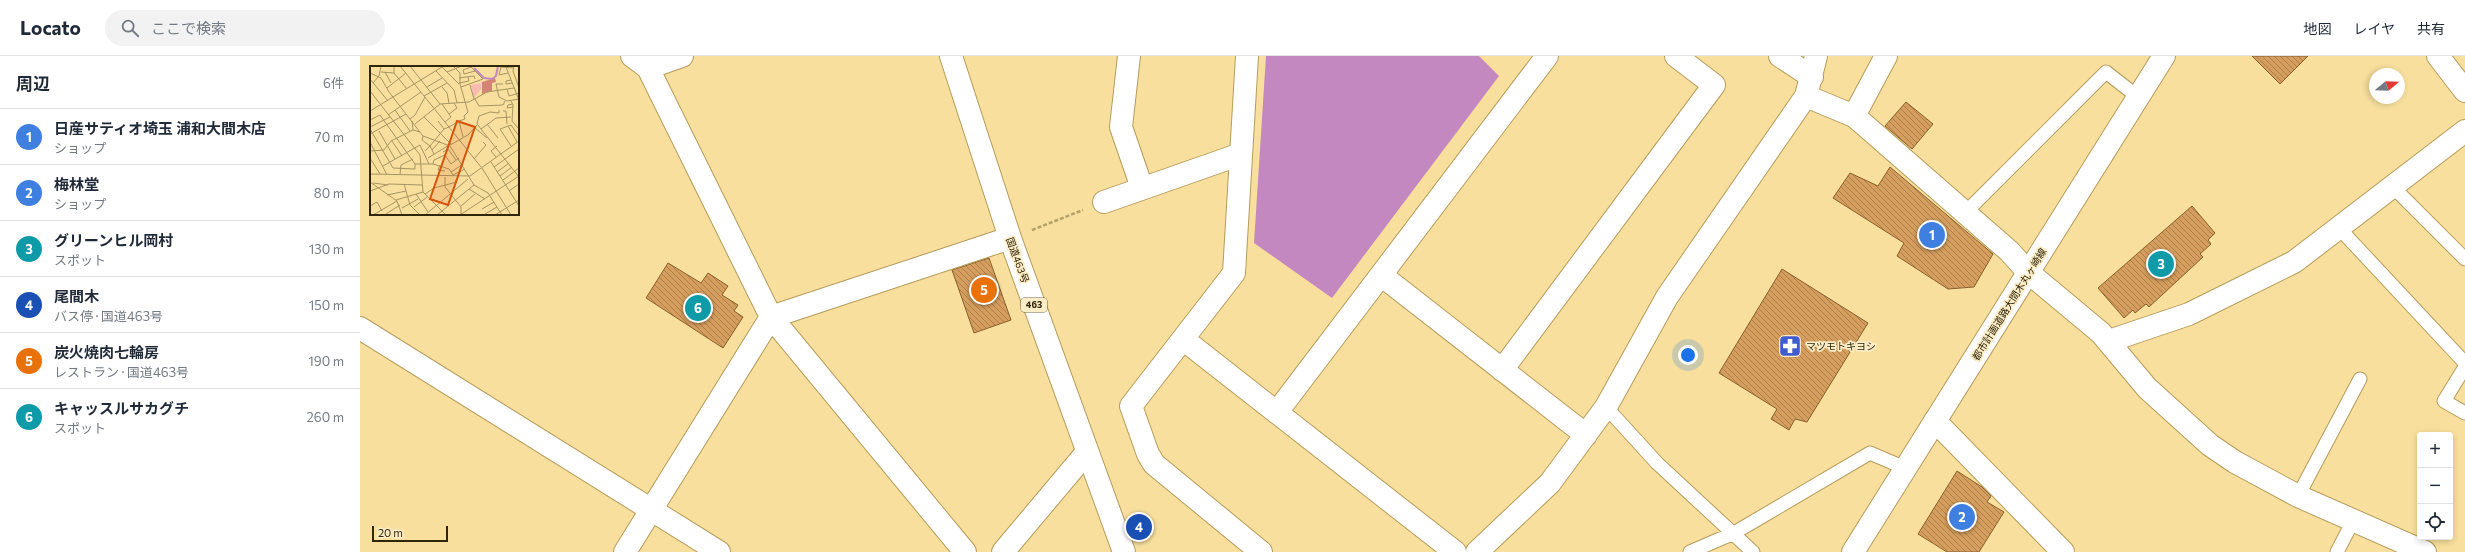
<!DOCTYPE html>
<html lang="ja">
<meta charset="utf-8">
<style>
body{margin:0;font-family:Commissioner,"Noto Sans JP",sans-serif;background:#f2f2f3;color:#1f2937}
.controls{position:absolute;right:12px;bottom:12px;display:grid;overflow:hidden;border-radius:4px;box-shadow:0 2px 6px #0003}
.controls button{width:36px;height:36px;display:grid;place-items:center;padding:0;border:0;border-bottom:1px solid #e0e1e3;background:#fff;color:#1f2937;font:20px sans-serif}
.compass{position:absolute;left:2009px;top:12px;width:36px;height:36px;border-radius:50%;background:#fff;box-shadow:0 2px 6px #0003;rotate:71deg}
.scale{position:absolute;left:12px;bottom:10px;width:76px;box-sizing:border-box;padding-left:4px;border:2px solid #30260b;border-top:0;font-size:11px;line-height:14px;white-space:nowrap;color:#30260b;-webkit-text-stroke:3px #fcedc7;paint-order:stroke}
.you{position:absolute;left:1328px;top:299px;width:14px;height:14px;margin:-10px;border:3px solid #fff;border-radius:50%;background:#1a73e8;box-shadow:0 0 0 6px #1a73e833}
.badge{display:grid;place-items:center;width:26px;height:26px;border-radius:50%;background:#415ccf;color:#fff;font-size:13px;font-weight:700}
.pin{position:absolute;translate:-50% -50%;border:2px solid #fff;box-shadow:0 1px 4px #0006}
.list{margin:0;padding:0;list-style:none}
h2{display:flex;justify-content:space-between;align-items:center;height:52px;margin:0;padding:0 16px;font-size:17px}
h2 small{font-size:13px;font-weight:400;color:#747a83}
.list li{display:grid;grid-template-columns:26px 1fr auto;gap:12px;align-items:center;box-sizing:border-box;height:56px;padding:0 16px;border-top:1px solid #e0e1e3}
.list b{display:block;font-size:15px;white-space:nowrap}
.list p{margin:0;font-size:13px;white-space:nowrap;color:#747a83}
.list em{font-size:13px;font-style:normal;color:#747a83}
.icon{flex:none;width:22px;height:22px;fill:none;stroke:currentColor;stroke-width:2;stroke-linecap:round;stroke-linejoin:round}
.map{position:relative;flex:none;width:2105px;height:496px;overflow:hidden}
header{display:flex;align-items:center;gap:24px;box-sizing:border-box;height:56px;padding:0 20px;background:#fff;border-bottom:1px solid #e0e1e3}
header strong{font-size:19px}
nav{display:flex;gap:22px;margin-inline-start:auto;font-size:14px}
.search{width:280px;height:36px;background:#f2f2f3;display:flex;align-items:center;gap:10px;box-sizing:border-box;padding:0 14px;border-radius:22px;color:#747a83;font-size:15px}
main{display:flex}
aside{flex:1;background:#fff}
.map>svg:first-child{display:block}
.water{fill:#c488c0}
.building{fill:url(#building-back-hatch);stroke:#8b602c}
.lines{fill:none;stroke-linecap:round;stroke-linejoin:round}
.service-casing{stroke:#b59c5c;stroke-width:15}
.minor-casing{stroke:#b59c5c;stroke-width:24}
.tertiary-casing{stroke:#b59c5c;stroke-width:24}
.trunk-casing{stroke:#b59c5c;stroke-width:24}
.path{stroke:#b4a06b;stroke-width:2.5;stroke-dasharray:4 2;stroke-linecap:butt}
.service{stroke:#fff;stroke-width:13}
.minor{stroke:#fff;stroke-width:22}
.tertiary{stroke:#fff;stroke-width:22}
.trunk{stroke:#fff;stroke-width:22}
.labels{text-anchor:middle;stroke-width:3.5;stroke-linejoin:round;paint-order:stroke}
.shield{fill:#fcedc7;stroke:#6d6243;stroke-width:1}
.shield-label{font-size:9px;font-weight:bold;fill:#30260b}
.street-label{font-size:10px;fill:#30260b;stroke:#fcedc7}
.poi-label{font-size:10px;fill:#30260b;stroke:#fcedc7;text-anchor:start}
.inset-river{fill:none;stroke:#c488c0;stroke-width:2}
.inset-road{fill:none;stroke:#a89563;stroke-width:1}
.view{fill:#d6540c;fill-opacity:0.15;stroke:#d6540c;stroke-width:2}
.inset-edge{fill:none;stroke:#30260b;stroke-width:2}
</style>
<header>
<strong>Locato</strong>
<div class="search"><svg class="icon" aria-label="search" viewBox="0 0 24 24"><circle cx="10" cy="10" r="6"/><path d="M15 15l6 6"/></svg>ここで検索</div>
<nav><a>地図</a><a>レイヤ</a><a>共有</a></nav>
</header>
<main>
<aside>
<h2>周辺<small>6件</small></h2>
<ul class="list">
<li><span class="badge" style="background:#3f7fe0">1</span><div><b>日産サティオ埼玉 浦和大間木店</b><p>ショップ</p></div><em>70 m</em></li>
<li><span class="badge" style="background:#3f7fe0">2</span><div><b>梅林堂</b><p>ショップ</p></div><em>80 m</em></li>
<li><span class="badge" style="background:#0f9aa8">3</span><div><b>グリーンヒル岡村</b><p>スポット</p></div><em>130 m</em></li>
<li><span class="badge" style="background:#1a4fb4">4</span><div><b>尾間木</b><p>バス停 · 国道463号</p></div><em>150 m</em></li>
<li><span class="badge" style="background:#e8710a">5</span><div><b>炭火焼肉七輪房</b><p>レストラン · 国道463号</p></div><em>190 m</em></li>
<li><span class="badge" style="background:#0f9aa8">6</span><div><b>キャッスルサカグチ</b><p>スポット</p></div><em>260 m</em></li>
</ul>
</aside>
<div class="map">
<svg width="2105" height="496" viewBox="0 0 2105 496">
<defs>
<pattern id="building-back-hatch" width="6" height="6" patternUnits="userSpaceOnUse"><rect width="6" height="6" fill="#d59e5e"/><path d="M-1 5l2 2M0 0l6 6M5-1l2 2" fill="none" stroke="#ad814c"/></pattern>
</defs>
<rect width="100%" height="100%" fill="#f8df9d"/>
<!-- water -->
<path class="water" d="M 906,0 L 1119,0 L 1139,20 L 972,242 L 894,187 Z"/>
<!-- building -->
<path class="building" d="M 1892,0 L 1948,0 L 1920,28 Z
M 1546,46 L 1573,68 L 1552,93 L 1525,70 Z
M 1530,111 L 1633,198 L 1614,231 L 1588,233 L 1537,200 L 1544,187 L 1473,142 L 1490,117 L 1518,130 Z
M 1832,150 L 1855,177 L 1848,184 L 1851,188 L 1840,198 L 1843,201 L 1789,251 L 1786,248 L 1775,257 L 1773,254 L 1764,262 L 1738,232 Z
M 629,202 L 651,264 L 614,277 L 592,214 Z
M 308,207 L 341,227 L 348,217 L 368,230 L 362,239 L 378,249 L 374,255 L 383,261 L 363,292 L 286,242 Z
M 1422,213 L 1508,267 L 1447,366 L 1435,363 L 1429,374 L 1411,363 L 1417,353 L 1359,317 Z
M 1597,415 L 1622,431 L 1631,440 L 1627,446 L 1644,456 L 1619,496 L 1587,496 L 1558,478 Z"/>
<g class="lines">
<!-- service casing -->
<g class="service-casing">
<path id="service" d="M 2033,131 L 2105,203
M 1605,157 L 1746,16 L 1778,41
M 1979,172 L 2105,307
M 2105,311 L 2084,345 L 2105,357
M 1246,351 L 1297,407 L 1393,496
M 1938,440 L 2000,323
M 1330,496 L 1374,477 L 1510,397 L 1545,412
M 1977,496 L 1993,465"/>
</g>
<!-- minor casing -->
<g class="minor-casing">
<path id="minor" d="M 272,0 L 288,12 L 411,261 L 605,496
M 769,0 L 761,71 L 782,132
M 887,0 L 874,217 L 771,350 L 788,398 L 794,408 L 901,496
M 1187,0 L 1021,219 L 1226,379
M 1420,0 L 1452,21
M 2078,0 L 2105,35
M 288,12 L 322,0
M 1446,40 L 1494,60 L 1500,65 L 1649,195 L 1669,217 L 1741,277 L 1787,332 L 1850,389 L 1875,406 L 1938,440 L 2065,496
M 1494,60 L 1526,0
M 744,146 L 881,98
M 823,283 L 1095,496
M 1749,285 L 1829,258 L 1934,206 L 2105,75
M 1142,314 L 1354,29 L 1316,0
M 917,356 L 1021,219
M 1575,365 L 1703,496
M 265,496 L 411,261 L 650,182
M 643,496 L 727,396
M 1117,496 L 1190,427 L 1246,351 L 1307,241 L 1446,40 L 1456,0"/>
</g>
<!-- tertiary casing -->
<g class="tertiary-casing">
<path id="tertiary" d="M 0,272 L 359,496
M 1493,496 L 1804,0"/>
</g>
<!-- trunk casing -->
<g class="trunk-casing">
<path id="trunk" d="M 591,0 L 650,182 L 764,496"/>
</g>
<!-- path -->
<path class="path" d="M 672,174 L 723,154"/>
<!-- service -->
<use href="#service" class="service"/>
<!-- minor -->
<use href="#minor" class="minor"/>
<!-- tertiary -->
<use href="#tertiary" class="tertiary"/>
<!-- trunk -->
<use href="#trunk" class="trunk"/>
</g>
<!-- icons -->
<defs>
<g id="pharmacy-square" transform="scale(1.15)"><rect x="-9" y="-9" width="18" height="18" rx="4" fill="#415ccf" stroke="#fcedc7"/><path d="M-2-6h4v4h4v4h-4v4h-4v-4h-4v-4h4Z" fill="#fff"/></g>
</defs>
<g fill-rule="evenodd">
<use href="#pharmacy-square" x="1430" y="290"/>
</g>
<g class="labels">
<!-- shield labels -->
<rect class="shield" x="661" y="242" width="26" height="14" rx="3"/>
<g class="shield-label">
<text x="674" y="252">463</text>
</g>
<!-- street labels -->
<g class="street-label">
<text transform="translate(658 204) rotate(70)" y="4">国道463号</text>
<text transform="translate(1649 248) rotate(-58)" y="4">都市計画道路大間木丸ヶ崎線</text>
</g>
<!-- poi labels -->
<g class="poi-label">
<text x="1446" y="294">マツモトキヨシ</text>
</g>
</g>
<!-- overview -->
<g transform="translate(10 10)">
<rect width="149" height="149" fill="#f8df9d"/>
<path d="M 125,12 L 126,16 L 122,17 L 122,25 L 112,28 L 112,16 Z" fill="#d68477"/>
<path d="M 111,17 L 111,23 L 104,32 L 101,19 Z" fill="#fabcb2"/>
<path class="inset-river" d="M 104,2 L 114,12 L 122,13 L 126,10 L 128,0"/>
<path class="inset-road" d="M 30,0 L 111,101M 40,0 L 70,38M 71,0 L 89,18M 83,0 L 90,7 L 90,18 L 98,46 L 94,50 L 95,53 L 89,55M 144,0 L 143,5 L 149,22M 101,1 L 93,4 L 94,8 L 105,5M 136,1 L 149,34M 66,5 L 84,24 L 87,37M 11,6 L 24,7 L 24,0M 15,6 L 21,17M 77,6 L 92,0M 0,7 L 11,12 L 19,26 L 53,70 L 80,80 L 104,119 L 118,127 L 132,149M 24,7 L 37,23M 138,7 L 129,9 L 131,1 L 144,2M 89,12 L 104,10 L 105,13M 0,13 L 18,35M 141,14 L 136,15 L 136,18 L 142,17M 3,17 L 9,10 L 11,0M 89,17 L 99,15 L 98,11M 133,18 L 126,18 L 129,31 L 137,35 L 149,33M 100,19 L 104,33M 57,21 L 72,12M 72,21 L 77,27 L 79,37M 91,21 L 113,13 L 100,0M 17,22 L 36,7M 137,23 L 139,30 L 149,27M 0,25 L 50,89 L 53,126 L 76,149M 54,30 L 77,17M 105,33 L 109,40 L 133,39 L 135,35M 141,35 L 143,39 L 142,55 L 149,63M 72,38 L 81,51 L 75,56M 143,38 L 138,39 L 137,42 L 143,41M 25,44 L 40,65M 129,44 L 129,47 L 120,46 L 109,50 L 107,58 L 149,111M 0,45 L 72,1M 133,45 L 136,45 L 137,58M 79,48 L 87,42 L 84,37M 18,49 L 51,26M 54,51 L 81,78M 40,53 L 45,49 L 55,31M 0,54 L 10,49 L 45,98 L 63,98 L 64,94 L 75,89 L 81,98 L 89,92M 42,55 L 43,64 L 50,66M 68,55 L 74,63 L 79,61M 45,58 L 70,38 L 99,36 L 117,26 L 144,22M 117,58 L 128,72M 138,60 L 147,76M 0,61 L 20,51M 79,61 L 89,55 L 93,71M 105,62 L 117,72M 0,63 L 23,102 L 45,103 L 45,98M 111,63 L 126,52 L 141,51M 9,65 L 25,93M 0,68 L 36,48M 53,70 L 52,74 L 60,80 L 74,63M 22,75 L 32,90M 0,76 L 17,109M 80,79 L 98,69 L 107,59M 141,80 L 130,63 L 141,59 L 149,70M 62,84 L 70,75M 0,85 L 14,84 L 21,75 L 43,64M 55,85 L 60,80 L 64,88M 73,86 L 78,83 L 86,94M 126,91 L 121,85 L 127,80M 0,92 L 10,108M 58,92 L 79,79M 104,93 L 116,79 L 113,76M 121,96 L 149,140M 63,98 L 79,103 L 83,109 L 95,103M 70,99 L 68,104 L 75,105M 13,100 L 50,79 L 59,98M 124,101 L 149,83M 112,102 L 141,149M 81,106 L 93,98M 127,106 L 139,97M 0,108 L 100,110 L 149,75M 30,109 L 31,99 L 43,93M 130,110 L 142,101M 75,111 L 75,121 L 91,141 L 91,148M 133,114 L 149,102M 0,116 L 27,135 L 32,149M 3,117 L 18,119M 34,118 L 40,139 L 50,149M 99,123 L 115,133M 0,125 L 19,118 L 52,119M 139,125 L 149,118M 46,128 L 58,146M 55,128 L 64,122 L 87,116M 17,129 L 36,125M 26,134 L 53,126M 0,140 L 7,136 L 12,145M 91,140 L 105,128M 44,141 L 57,131M 32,142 L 48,133M 112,143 L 124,136M 16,148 L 30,139M 115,148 L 127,141M 3,149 L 27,135M 55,149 L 98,113M 67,149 L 104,119M 90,149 L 149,110M 125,149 L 149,134"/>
<path class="view" d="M 87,55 L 105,61 L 78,139 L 60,133 Z"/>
<rect width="149" height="149" class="inset-edge"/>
</g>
</svg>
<div class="controls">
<button>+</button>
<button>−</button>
<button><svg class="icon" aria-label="locate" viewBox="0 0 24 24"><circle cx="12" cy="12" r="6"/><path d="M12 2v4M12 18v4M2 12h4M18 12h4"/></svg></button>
</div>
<svg class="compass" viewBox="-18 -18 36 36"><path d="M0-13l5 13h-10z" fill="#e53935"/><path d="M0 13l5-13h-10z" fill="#747a83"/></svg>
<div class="scale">20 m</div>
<div class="you"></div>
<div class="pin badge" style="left:1572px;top:179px;background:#3f7fe0">1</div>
<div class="pin badge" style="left:1602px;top:461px;background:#3f7fe0">2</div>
<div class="pin badge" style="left:1801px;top:208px;background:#0f9aa8">3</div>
<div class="pin badge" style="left:779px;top:471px;background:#1a4fb4">4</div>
<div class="pin badge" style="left:624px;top:234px;background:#e8710a">5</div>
<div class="pin badge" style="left:338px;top:252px;background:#0f9aa8">6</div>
</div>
</main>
